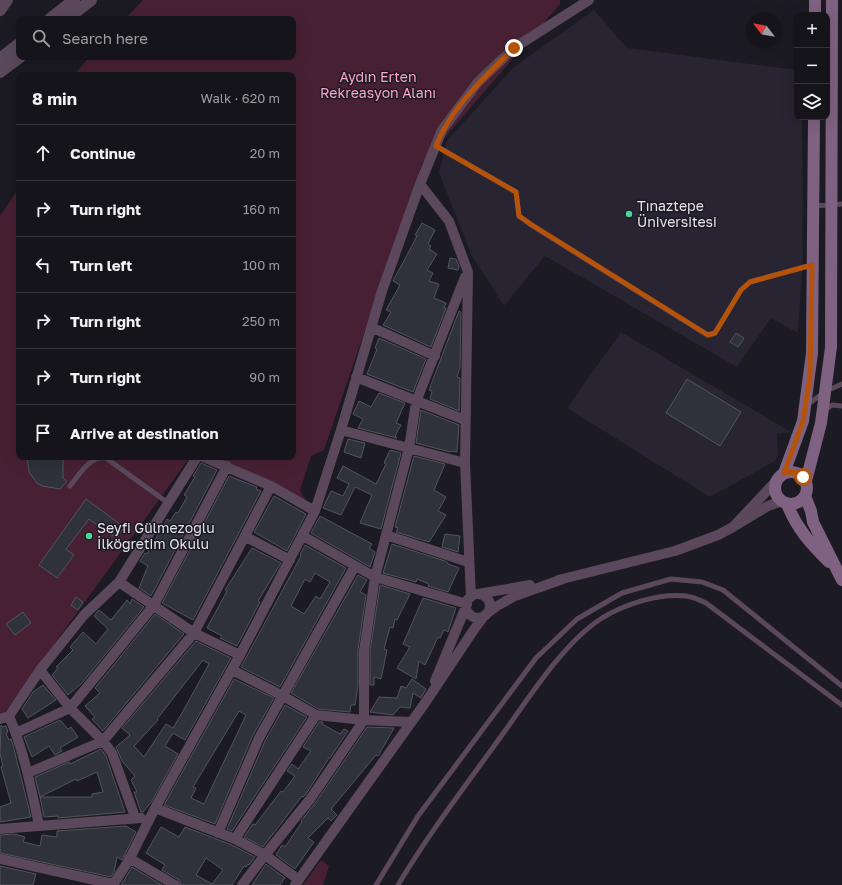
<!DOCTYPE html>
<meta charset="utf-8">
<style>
body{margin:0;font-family:"Golos Text",sans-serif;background:#1e1d23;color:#f1f3f6}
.controls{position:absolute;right:12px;top:12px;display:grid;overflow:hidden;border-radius:8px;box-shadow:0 4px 16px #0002}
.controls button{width:36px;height:36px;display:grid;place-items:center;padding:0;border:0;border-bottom:1px solid #343339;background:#15141a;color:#f1f3f6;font:20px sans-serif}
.compass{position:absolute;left:746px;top:12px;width:36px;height:36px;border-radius:50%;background:#15141a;box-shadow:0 4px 16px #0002;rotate:301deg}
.stop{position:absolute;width:12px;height:12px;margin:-9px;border:3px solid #b45309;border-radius:50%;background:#fff}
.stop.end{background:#b45309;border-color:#fff;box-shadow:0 1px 4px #0008}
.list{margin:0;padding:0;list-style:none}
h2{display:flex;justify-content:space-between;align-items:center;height:52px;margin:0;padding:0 16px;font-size:17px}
h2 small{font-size:13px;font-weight:400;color:#9d9ea2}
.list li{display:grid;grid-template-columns:26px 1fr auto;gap:12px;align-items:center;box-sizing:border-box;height:56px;padding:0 16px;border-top:1px solid #343339}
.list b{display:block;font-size:15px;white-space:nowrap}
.list em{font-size:13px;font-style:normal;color:#9d9ea2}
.icon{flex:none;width:22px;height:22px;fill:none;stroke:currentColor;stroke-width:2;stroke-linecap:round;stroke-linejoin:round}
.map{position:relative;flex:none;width:842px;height:885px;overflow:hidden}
.search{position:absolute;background:#15141a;box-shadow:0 4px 16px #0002;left:16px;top:16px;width:280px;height:44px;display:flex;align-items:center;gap:10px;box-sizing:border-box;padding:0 14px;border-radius:8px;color:#9d9ea2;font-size:15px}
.panel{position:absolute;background:#15141a;box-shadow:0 4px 16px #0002;left:16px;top:72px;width:280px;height:388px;border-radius:8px}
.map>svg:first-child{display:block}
.built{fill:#282431}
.green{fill:#472133}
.building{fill:#2f323a;stroke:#52555e;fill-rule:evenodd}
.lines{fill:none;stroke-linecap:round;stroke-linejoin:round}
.service{stroke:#5b485c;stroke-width:5}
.minor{stroke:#5b485c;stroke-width:10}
.tertiary{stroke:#5b485c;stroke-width:12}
.secondary{stroke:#7f6181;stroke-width:12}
.route{stroke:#b45309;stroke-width:5}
.poi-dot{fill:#49d49c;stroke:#1c1a22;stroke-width:1.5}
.labels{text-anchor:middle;stroke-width:3;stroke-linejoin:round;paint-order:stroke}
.park-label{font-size:14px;fill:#fea2cc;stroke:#1c1a22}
.poi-label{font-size:14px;fill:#e7e5eb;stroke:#1c1a22;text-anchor:start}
</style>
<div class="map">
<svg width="842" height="885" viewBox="0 0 842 885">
<rect width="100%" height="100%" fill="#1c1a22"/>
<!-- built -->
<path class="built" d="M 594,10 L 627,48 L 797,70 L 797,117 L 802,117 L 803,256 L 798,333 L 771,318 L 737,367 L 545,256 L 504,306 L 471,254 L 439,173 L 446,142 L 513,68 Z
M 621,332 L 791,432 L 777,434 L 778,455 L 775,461 L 710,497 L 567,408 Z"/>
<!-- green -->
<path class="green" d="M 143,0 L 560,0 L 560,4 L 422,164 L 324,450 L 311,456 L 300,490 L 307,503 L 212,457 L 293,457 L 293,75 L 74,75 L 89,57 L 293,57 L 293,19 L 125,19 Z
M 19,188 L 19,457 L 190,457 L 5,712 L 0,714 L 0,216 Z
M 321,860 L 329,866 L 323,885 L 303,885 Z"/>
<!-- building -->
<path class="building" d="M 422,223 L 435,230 L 428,244 L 431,246 L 429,249 L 437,254 L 427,270 L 433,273 L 429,281 L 439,284 L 434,298 L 446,303 L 444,308 L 446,308 L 431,347 L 383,325 L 391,312 L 386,310 L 400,285 L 393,281 L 414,242 L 417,236 L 415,235 Z
M 450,258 L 456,259 L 459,266 L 458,270 L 448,268 Z
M 459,311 L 461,312 L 460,367 L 457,377 L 460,378 L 459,411 L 430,399 L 432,391 L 429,390 Z
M 736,333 L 744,338 L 738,347 L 730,342 Z
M 379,338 L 426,359 L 413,392 L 367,374 L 377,349 L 375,348 Z
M 687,379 L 741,412 L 720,446 L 666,413 Z
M 379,393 L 405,403 L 396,423 L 401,425 L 395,436 L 397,438 L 358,428 L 363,419 L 353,414 L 359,401 L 371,407 Z
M 421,410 L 459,425 L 457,452 L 450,451 L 450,452 L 416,443 Z
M 348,439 L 365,443 L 361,458 L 344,452 Z
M 390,450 L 401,453 L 381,529 L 360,523 L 372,495 L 355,487 L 341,515 L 323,508 L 331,491 L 343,496 L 349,484 L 337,478 L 343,466 L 376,484 L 386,464 L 384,463 Z
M 414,456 L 445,464 L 434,490 L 446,497 L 438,511 L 446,515 L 429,542 L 396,532 L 398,528 L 395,527 Z
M 27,457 L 63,457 L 63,478 L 67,481 L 60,489 L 42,486 L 37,483 L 29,472 Z
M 201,463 L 217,470 L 151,596 L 139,588 L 148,566 L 140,561 L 145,553 L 147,554 L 167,519 L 170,521 L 176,512 L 178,513 L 187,497 L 184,495 L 195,477 L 193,476 Z
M 229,476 L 257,487 L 256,489 L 261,491 L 193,620 L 162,603 Z
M 274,496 L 306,514 L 287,551 L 254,532 Z
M 86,499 L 124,527 L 116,538 L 89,519 L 66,549 L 74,555 L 57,578 L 39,565 Z
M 320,516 L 372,544 L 369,548 L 375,552 L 370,567 L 311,533 Z
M 445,534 L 460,536 L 458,552 L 442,547 Z
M 392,544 L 445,561 L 448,563 L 448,564 L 459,568 L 448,592 L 428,586 L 429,584 L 417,579 L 416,582 L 383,573 Z
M 305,545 L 346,568 L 280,687 L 241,667 L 301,556 L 300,555 ZM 315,573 L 330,582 L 320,599 L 316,596 L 304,614 L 291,606 L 305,579 L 310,582 Z
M 252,548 L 281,563 L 258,601 L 260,602 L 237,646 L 220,638 L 222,636 L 207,628 L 227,591 L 225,590 Z
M 358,575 L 367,580 L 360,592 L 366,595 L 358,650 L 358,685 L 355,705 L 351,705 L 350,712 L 318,709 L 291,693 Z
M 380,585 L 410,594 L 397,620 L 395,619 L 393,628 L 390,627 L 384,649 L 387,650 L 381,679 L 374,677 L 374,685 L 370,685 L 370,651 Z
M 76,597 L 83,602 L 78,610 L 71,605 Z
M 423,598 L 456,608 L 448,632 L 444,630 L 440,638 L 438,637 L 425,665 L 419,661 L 416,679 L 397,668 L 410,647 L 403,644 Z
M 132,599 L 144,607 L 82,683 L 68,695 L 52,675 L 58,668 L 56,667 L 73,650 L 70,647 L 83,632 L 96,644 L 108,629 L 94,616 L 99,610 L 111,620 L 127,600 L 130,604 Z
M 23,612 L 31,623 L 15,635 L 6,624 Z
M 155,614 L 184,634 L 103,731 L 92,719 L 95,717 L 85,706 L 100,693 L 95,688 Z
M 196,641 L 231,658 L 185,740 L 173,733 L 165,746 L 178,754 L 152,801 L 143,812 L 141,812 L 134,792 L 137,792 L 131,780 L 135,776 L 122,761 L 116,747 L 130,735 L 122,728 ZM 203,660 L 209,664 L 182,713 L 173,728 L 166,724 L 144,757 L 134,746 L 158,720 L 157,719 Z
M 234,679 L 274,698 L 253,735 L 215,824 L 164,805 ZM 239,711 L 246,715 L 204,804 L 191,798 L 196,788 L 193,787 Z
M 412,679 L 426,689 L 421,698 L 413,693 L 410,708 L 400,707 L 393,715 L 370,712 L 379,697 L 397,698 L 401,686 L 406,688 Z
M 43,685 L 56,700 L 28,718 L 22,709 L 33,692 Z
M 285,705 L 307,717 L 232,831 L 227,829 L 265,741 Z
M 60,720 L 68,729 L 71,727 L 78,737 L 60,748 L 62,751 L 55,755 L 49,746 L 32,757 L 24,737 Z
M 319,722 L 323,722 L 322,724 L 340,734 L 344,729 L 348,731 L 330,758 L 329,758 L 306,794 L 303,797 L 302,796 L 263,847 L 244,837 L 253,824 L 255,825 L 281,791 L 283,792 L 295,776 L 287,771 L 292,764 L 298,769 L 311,751 L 303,747 Z
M 1,725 L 2,727 L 6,726 L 8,732 L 6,734 L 9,740 L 11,739 L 13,745 L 31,817 L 0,822 L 0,807 L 11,803 L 1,767 L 3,766 L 0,754 Z
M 367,727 L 394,728 L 378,756 L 376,755 L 331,809 L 337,815 L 331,821 L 328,818 L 308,838 L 314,842 L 295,869 L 276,855 L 282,845 L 285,847 L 302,822 L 301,821 L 316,802 Z
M 101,749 L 106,756 L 125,812 L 58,818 L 58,816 L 44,817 L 40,797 L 92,797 L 92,794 L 103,792 L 97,772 L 77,781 L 76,779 L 40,797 L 35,777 L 69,762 L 70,764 Z
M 126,826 L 136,832 L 122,860 L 117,857 L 114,872 L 111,877 L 0,853 L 0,835 L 14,834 L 25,837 L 23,842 L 40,846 L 42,835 L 57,837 L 57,831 Z
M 161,827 L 179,837 L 185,827 L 232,845 L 255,857 L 249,865 L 248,864 L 246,867 L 244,866 L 232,885 L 181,885 L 179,880 L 162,870 L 165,865 L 146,853 ZM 206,858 L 223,870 L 212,884 L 196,875 Z
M 266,864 L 285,878 L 280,885 L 252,885 Z
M 0,866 L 36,874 L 33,885 L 0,885 Z
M 132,867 L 162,885 L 121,885 Z"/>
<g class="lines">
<!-- service -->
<path class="service" d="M 436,146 L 516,192 L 519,216 L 531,225 L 707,335 L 715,333 L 741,290 L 750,282 L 812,265
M 814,206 L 842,204
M 807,405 L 826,391 L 842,384
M 825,410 L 832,405 L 842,406
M 70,486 C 79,475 90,455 106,458 L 168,503
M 376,885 L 418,816 L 536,658 L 577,619 L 622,593 L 671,579 L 702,582 L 723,590 L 842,686
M 398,885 C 429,833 466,785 502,735 C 529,698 563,643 602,618 C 625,604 659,593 686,596 C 693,597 700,600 706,603 L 842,705"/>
<!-- minor -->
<path class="minor" d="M 371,327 L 435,356
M 356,377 L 465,420
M 341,430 L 465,463
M 203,457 L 271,486 L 315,511
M 779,478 L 733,527 L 768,506 L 782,501
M 386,535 L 468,562
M 303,536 L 375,577 L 467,604 L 435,681
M 246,537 L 290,560
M 558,580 L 675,551 L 718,535 L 733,527
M 119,582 L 194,633 L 240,655
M 478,594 L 530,585
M466 606a12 12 0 1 1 24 0a12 12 0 1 1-24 0Z
M 471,597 L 465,463 L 468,272 L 449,221 L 420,184 L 442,130 L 478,82 L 514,48 L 589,0
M 40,670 L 70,708 L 103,741 L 112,753 L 135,817
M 232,670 L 283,696 L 316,715
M 9,716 C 24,751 31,788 39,825
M 0,719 L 9,716 L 40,670 L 84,615 L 119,582 L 197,457
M 16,733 L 70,708 L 154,605 L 227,466
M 28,773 L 103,741 L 194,633 L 271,486
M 155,808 L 235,839 L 265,855 L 242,885
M 0,829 L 141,818
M 218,833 L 259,738 L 355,566
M 235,839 L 316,715 L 364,720 L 364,651 L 375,577 L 409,448 L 416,402 L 465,277
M 129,858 L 175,885
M 0,859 L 113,884
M 299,880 L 265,855 L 311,798 L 364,720 L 410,722
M 113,885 L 129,860 L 155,808 L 240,655 L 315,511 L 341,430 L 382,291 L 420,184
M 295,885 L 425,703 L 475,628 L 486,614 L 497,606 L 515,596 L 563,579"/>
<!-- tertiary -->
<path class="tertiary" d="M 0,10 L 7,0
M 50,19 L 74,0
M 67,19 L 91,0
M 0,59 L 19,44
M 0,72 L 20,57"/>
<!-- secondary -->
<path class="secondary" d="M 815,15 L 815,0
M775 488a16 16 0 1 1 32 0a16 16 0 1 1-32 0Z
M 784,473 L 803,421 L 812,353 L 814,117
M 806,481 L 821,423 L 831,347 L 832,0
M 805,496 L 811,511 L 813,522 L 842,580
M 787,504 C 797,529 810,543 829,562"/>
</g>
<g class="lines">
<!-- route -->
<path class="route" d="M 514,48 C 485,77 451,107 436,146 L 516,192 L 519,216 L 532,225 L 708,335 L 715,333 L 741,290 L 750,282 L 812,265 L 810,376 L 803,421 L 784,473 L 794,472 L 803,477"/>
</g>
<!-- markers -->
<g class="poi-dot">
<circle cx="629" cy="214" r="4"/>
<circle cx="89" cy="536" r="4"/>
</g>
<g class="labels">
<!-- park labels -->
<g class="park-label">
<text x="378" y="82">Aydın Erten<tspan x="378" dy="16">Rekreasyon Alanı</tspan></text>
</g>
<!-- poi labels -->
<g class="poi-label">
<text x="637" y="211">Tınaztepe<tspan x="637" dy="16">Üniversitesi</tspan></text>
<text x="97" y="533">Seyfi Gülmezoğlu<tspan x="97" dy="16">İlköğretim Okulu</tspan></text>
</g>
</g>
</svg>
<div class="controls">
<button>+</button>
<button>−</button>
<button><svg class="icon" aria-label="layers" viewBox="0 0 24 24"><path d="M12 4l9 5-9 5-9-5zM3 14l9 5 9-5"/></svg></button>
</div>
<svg class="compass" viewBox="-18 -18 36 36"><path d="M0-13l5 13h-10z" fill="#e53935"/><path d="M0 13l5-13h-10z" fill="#9d9ea2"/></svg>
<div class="stop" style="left:803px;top:477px"></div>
<div class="stop end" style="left:514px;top:48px"></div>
<div class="search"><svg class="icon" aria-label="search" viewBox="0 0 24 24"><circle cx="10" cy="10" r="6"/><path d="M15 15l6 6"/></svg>Search here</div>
<section class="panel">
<h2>8 min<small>Walk · 620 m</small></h2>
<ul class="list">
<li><svg class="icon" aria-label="ahead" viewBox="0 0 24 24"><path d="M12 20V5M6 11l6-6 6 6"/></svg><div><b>Continue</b></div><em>20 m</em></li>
<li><svg class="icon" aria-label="right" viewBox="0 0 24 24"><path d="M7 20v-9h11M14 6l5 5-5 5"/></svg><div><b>Turn right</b></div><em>160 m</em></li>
<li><svg class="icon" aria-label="left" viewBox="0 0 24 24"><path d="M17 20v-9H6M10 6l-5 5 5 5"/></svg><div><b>Turn left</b></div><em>100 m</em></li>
<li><svg class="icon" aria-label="right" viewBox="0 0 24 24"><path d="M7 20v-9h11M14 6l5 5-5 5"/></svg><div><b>Turn right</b></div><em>250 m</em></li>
<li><svg class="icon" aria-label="right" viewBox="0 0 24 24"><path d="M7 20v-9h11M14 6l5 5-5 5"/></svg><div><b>Turn right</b></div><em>90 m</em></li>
<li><svg class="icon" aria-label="arrive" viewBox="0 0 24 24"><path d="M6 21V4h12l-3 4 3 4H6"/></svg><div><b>Arrive at destination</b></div></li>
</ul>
</section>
</div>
